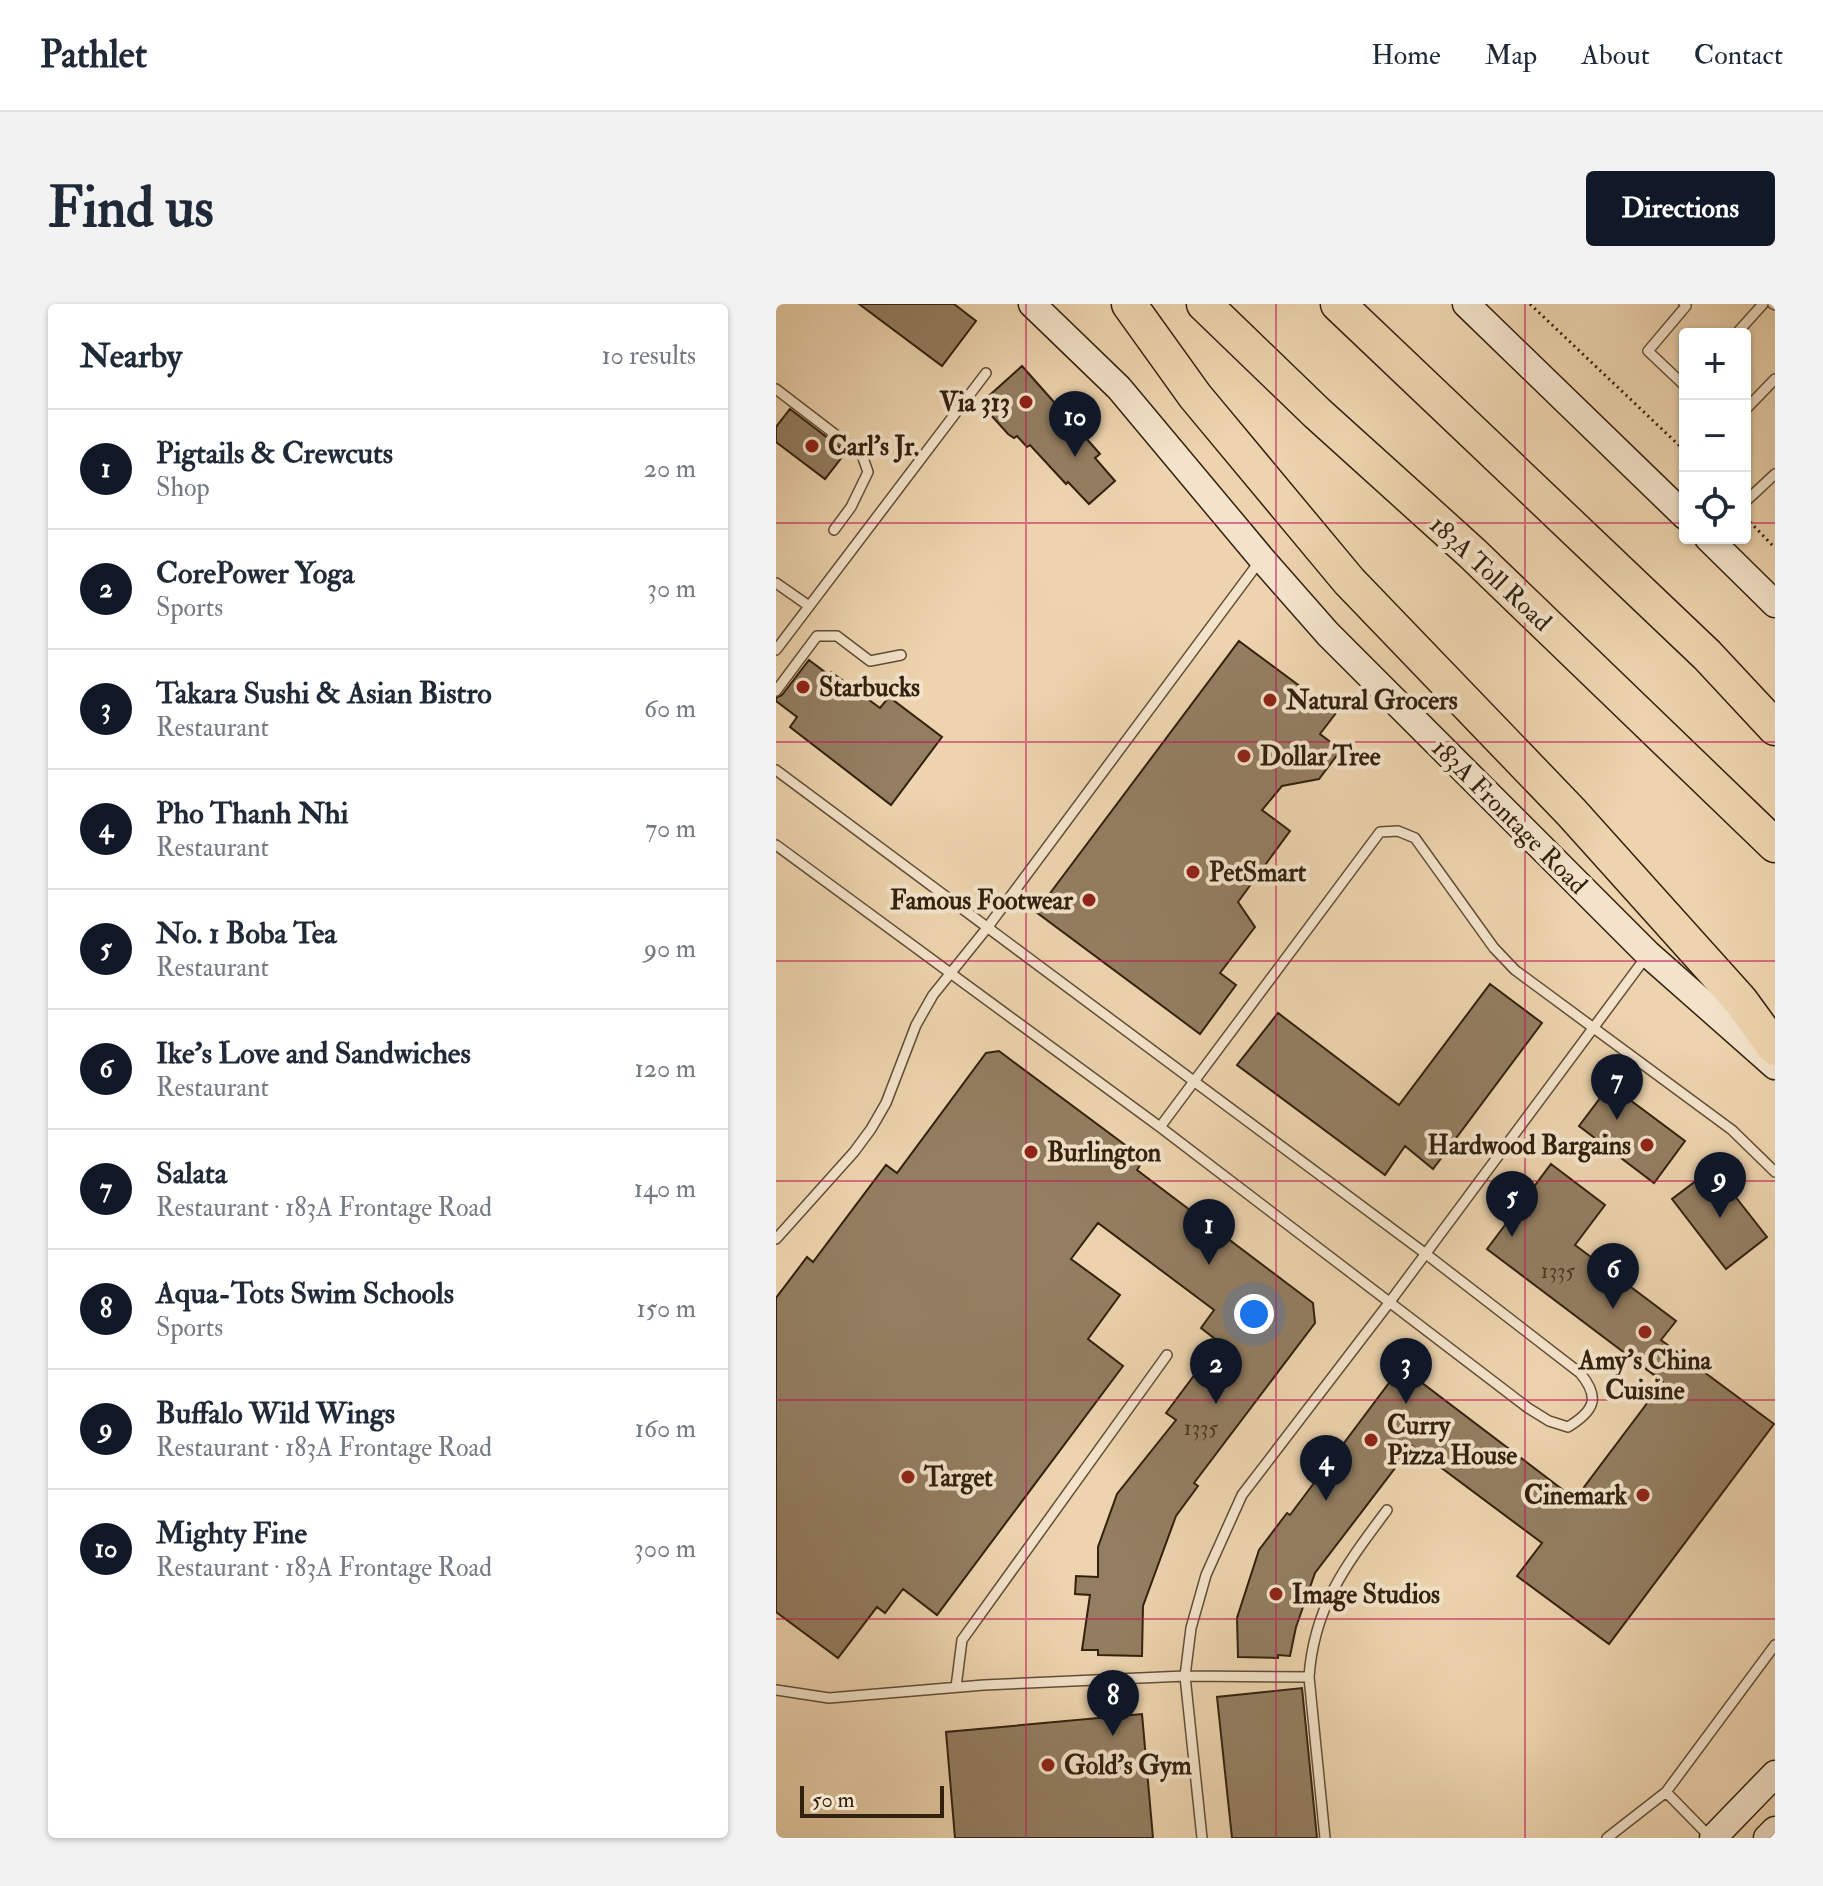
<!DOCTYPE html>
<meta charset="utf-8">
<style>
body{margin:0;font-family:"IM FELL Double Pica",serif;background:#f2f2f3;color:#1f2937}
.controls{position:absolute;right:24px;top:24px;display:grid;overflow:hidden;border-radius:8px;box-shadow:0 2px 6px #0004}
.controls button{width:72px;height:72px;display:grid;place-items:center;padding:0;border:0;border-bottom:2px solid #e0e1e3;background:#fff;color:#1f2937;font:40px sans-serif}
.scale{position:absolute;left:24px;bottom:20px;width:144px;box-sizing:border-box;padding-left:8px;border:4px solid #32210e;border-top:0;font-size:22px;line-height:28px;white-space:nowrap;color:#32210e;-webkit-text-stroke:6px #f3e3ca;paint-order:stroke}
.you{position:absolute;left:478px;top:1010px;width:28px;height:28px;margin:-20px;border:6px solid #fff;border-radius:50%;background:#1a73e8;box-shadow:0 0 0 12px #1a73e833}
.badge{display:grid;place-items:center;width:52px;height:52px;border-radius:50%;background:#111827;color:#fff;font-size:26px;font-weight:700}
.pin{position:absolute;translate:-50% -66px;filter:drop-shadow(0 2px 4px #0008)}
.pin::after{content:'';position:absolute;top:42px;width:28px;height:24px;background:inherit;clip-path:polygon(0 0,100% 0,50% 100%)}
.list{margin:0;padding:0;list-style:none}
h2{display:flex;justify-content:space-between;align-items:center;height:104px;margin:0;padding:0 32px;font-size:34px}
h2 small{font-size:26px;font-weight:400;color:#747a83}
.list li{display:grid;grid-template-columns:52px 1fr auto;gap:24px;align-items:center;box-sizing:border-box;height:120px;padding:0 32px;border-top:2px solid #e0e1e3}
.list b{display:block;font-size:30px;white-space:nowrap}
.list p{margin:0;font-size:26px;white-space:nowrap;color:#747a83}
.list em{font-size:26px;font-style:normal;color:#747a83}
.icon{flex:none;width:44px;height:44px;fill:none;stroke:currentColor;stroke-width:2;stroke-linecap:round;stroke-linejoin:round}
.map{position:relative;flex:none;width:999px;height:1534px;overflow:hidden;border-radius:8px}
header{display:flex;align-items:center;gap:48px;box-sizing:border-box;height:112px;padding:0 40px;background:#fff;border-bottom:2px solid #e0e1e3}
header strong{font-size:38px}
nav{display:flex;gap:44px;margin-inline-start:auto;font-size:28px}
.intro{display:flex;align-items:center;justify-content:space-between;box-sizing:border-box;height:192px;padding:0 48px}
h1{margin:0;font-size:56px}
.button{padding:20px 36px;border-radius:8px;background:#111827;color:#fff;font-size:28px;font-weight:700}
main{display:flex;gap:48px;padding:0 48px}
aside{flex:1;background:#fff;border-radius:8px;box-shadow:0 2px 6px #0004}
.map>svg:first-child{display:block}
.building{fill:#937e61;stroke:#32210e;stroke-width:2}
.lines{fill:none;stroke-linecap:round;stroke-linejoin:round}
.lane-casing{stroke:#614e36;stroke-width:12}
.secondary-casing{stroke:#32210e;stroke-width:29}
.highway-casing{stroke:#32210e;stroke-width:37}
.path{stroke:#32210e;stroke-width:3;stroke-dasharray:2 4;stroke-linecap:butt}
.lane{stroke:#f3e3ca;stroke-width:9}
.secondary{stroke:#f3e3ca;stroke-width:26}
.highway{stroke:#edd4ae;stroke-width:34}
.grid{fill:none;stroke:#c2185b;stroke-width:2;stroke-opacity:0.55}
.poi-dot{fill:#8f2418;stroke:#f3e3ca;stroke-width:3}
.labels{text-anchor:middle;stroke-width:8;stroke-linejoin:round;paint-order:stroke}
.number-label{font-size:22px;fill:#4a3823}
.poi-label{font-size:26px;font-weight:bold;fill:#32210e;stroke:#f3e3ca;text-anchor:start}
.street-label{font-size:26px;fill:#32210e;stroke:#f3e3ca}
</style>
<header>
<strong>Pathlet</strong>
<nav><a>Home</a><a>Map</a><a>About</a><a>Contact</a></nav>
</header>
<div class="intro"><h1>Find us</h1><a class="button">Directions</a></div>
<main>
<aside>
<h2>Nearby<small>10 results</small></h2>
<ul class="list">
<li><span class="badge">1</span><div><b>Pigtails &amp; Crewcuts</b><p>Shop</p></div><em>20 m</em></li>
<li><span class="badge">2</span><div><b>CorePower Yoga</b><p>Sports</p></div><em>30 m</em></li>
<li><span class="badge">3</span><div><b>Takara Sushi &amp; Asian Bistro</b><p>Restaurant</p></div><em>60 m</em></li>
<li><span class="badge">4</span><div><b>Pho Thanh Nhi</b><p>Restaurant</p></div><em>70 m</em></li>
<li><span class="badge">5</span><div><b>No. 1 Boba Tea</b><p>Restaurant</p></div><em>90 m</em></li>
<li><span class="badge">6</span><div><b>Ike's Love and Sandwiches</b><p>Restaurant</p></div><em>120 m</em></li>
<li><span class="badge">7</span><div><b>Salata</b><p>Restaurant · 183A Frontage Road</p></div><em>140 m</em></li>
<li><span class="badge">8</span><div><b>Aqua-Tots Swim Schools</b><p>Sports</p></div><em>150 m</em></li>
<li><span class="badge">9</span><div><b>Buffalo Wild Wings</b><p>Restaurant · 183A Frontage Road</p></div><em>160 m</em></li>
<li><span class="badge">10</span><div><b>Mighty Fine</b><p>Restaurant · 183A Frontage Road</p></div><em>300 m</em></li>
</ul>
</aside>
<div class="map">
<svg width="999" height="1534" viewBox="0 0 999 1534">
<rect width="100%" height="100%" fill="#edd4ae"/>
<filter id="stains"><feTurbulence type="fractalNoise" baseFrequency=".0025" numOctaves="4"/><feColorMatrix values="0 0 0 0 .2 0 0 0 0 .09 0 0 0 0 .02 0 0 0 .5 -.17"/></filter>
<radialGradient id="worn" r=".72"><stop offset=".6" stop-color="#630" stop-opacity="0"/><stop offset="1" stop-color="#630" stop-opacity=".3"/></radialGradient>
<!-- building -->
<path class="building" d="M 83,0 L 178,0 L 200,17 L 166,62 Z
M 246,62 L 324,150 L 319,154 L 339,177 L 313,200 L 292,178 L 290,180 L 254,141 L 251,143 L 241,132 L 238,134 L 232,130 L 206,101 L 206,98 Z
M 14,105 L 70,148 L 49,175 L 0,138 L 0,123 Z
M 463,337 L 560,409 L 544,430 L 565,446 L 543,475 L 506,482 L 486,506 L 514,527 L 462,598 L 479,623 L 444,669 L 460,681 L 424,730 L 260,608 Z
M 33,356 L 53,371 L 55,368 L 104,404 L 113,393 L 166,433 L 115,501 L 14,423 L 21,413 L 0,397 L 0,394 L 6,391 Z
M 714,680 L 766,719 L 657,865 L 629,842 L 609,871 L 461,761 L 502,709 L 623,801 Z
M 223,747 L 368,855 L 361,866 L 537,999 L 539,1019 L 418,1179 L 422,1182 L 400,1212 L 367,1302 L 366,1352 L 322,1351 L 322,1346 L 306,1346 L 314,1291 L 299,1290 L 300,1272 L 322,1273 L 322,1243 L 341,1190 L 400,1116 L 390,1109 L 443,1038 L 425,1024 L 438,1006 L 322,919 L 295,955 L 344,991 L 312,1035 L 347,1062 L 161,1311 L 127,1285 L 109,1309 L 101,1303 L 62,1354 L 0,1308 L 0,994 L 31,953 L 37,958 L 110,861 L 121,869 L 210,749 Z
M 834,781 L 909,837 L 878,879 L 803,822 Z
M 775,860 L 829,901 L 799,941 L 900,1017 L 885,1036 L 998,1120 L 833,1340 L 741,1272 L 766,1239 L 636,1142 L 539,1269 L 520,1323 L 514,1352 L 502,1351 L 502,1354 L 462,1353 L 461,1314 L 483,1246 L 511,1209 L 514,1211 L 625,1063 L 799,1195 L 887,1078 L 711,945 Z
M 937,864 L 991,933 L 950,965 L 896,895 Z
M 526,1384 L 541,1534 L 456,1534 L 441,1393 Z
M 366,1410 L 377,1534 L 179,1534 L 170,1428 Z"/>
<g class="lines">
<!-- lane casing -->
<g class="lane-casing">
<path id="lane" d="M 908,0 L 910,2 L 872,47 L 909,82
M 997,0 L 999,1
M 960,30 L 987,0
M 0,85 L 86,151 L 92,168 L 75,203 L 58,226
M 969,106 L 999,75
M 969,198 L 999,170
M 0,279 L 33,302
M 0,346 L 210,69
M 0,387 L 41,332 L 61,332 L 94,357 L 125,351
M 0,466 L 650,950 L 804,1069 C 825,1094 818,1107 792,1123 L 773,1117 L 752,1104 L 384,823 L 0,541
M 384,823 L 604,528 L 622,527 L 639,534 L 718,644 L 739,666 L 956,826 L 999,868
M 0,935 L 78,848 L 95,825 L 110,799 L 140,721 L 157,691 L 211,624 L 483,258
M 180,1383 L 186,1336 L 391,1051
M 0,1386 L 53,1394 L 208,1381 L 409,1372 L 533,1373
M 890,1488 L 935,1534
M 426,1534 L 409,1372 L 415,1324 L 430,1271 L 466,1191 L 613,999 L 870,653
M 549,1534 L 533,1373 C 538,1302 570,1261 611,1206
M 831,1534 L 890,1488 L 999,1341"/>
</g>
<!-- secondary casing -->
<g class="secondary-casing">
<path id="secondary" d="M 256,0 L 343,84 L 486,255 L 552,330 L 872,650 L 999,762
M 690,0 L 909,212
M 932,234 L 999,300
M 937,1534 L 999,1470
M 991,1534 L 999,1526"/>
</g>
<!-- highway casing -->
<g class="highway-casing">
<path id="highway" d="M 353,0 L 419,92 L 573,277 L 796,509 L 964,696 L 999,744
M 428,0 L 541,109 L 696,249 L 999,541
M 562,0 L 931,351 L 999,424"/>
</g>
<!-- path -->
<path class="path" d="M 754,0 L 909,147
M 974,218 L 999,244"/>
<!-- lane -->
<use href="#lane" class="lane"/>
<!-- secondary -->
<use href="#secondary" class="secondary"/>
<!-- highway -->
<use href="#highway" class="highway"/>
</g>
<!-- grid -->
<path class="grid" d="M 250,0 L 250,1534M 500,0 L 500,1534M 749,0 L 749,1534M 0,219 L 909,219M 969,219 L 999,219M 0,438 L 999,438M 0,657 L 999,657M 0,877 L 999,877M 0,1096 L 999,1096M 0,1315 L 999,1315"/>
<!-- markers -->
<g class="poi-dot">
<circle cx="250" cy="98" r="8"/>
<circle cx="36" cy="142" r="8"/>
<circle cx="27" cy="383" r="8"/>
<circle cx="494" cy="396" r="8"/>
<circle cx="468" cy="452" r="8"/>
<circle cx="417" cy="568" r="8"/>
<circle cx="313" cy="596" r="8"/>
<circle cx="871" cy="841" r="8"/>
<circle cx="255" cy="848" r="8"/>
<circle cx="869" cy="1028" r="8"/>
<circle cx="595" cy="1136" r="8"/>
<circle cx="132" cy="1173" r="8"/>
<circle cx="867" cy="1191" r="8"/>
<circle cx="500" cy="1290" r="8"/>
<circle cx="272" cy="1461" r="8"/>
</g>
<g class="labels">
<!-- number labels -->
<g class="number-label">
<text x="782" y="974">1335</text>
<text x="425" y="1131">1335</text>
</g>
<!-- poi labels -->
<g class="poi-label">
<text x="234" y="107" text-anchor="end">Via 313</text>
<text x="52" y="151">Carl's Jr.</text>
<text x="43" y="392">Starbucks</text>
<text x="510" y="405">Natural Grocers</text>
<text x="484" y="461">Dollar Tree</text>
<text x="433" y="577">PetSmart</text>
<text x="297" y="605" text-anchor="end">Famous Footwear</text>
<text x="855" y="850" text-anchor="end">Hardwood Bargains</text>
<text x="271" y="857">Burlington</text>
<text x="869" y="1065" text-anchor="middle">Amy's China<tspan x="869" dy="30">Cuisine</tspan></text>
<text x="611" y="1130">Curry<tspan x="611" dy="30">Pizza House</tspan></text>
<text x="148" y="1182">Target</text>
<text x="851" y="1200" text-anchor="end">Cinemark</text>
<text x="516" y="1299">Image Studios</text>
<text x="288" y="1470">Gold's Gym</text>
</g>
<!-- street labels -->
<g class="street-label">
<text transform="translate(715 269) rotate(43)" y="9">183A Toll Road</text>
<text transform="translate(734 512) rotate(45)" y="9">183A Frontage Road</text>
</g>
</g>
<rect width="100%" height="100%" filter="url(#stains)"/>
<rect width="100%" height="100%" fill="url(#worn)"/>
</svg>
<div class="controls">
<button>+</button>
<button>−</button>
<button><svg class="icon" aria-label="locate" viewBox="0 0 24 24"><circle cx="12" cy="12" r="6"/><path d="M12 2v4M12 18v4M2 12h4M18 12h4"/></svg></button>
</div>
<div class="scale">50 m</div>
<div class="you"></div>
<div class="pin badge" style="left:433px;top:961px">1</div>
<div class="pin badge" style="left:440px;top:1100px">2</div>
<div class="pin badge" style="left:630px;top:1100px">3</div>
<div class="pin badge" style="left:550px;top:1197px">4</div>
<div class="pin badge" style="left:736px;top:933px">5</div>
<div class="pin badge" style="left:837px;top:1005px">6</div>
<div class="pin badge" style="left:841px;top:816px">7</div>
<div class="pin badge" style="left:337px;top:1432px">8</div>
<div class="pin badge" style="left:944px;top:914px">9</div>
<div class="pin badge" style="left:299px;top:153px">10</div>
</div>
</main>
